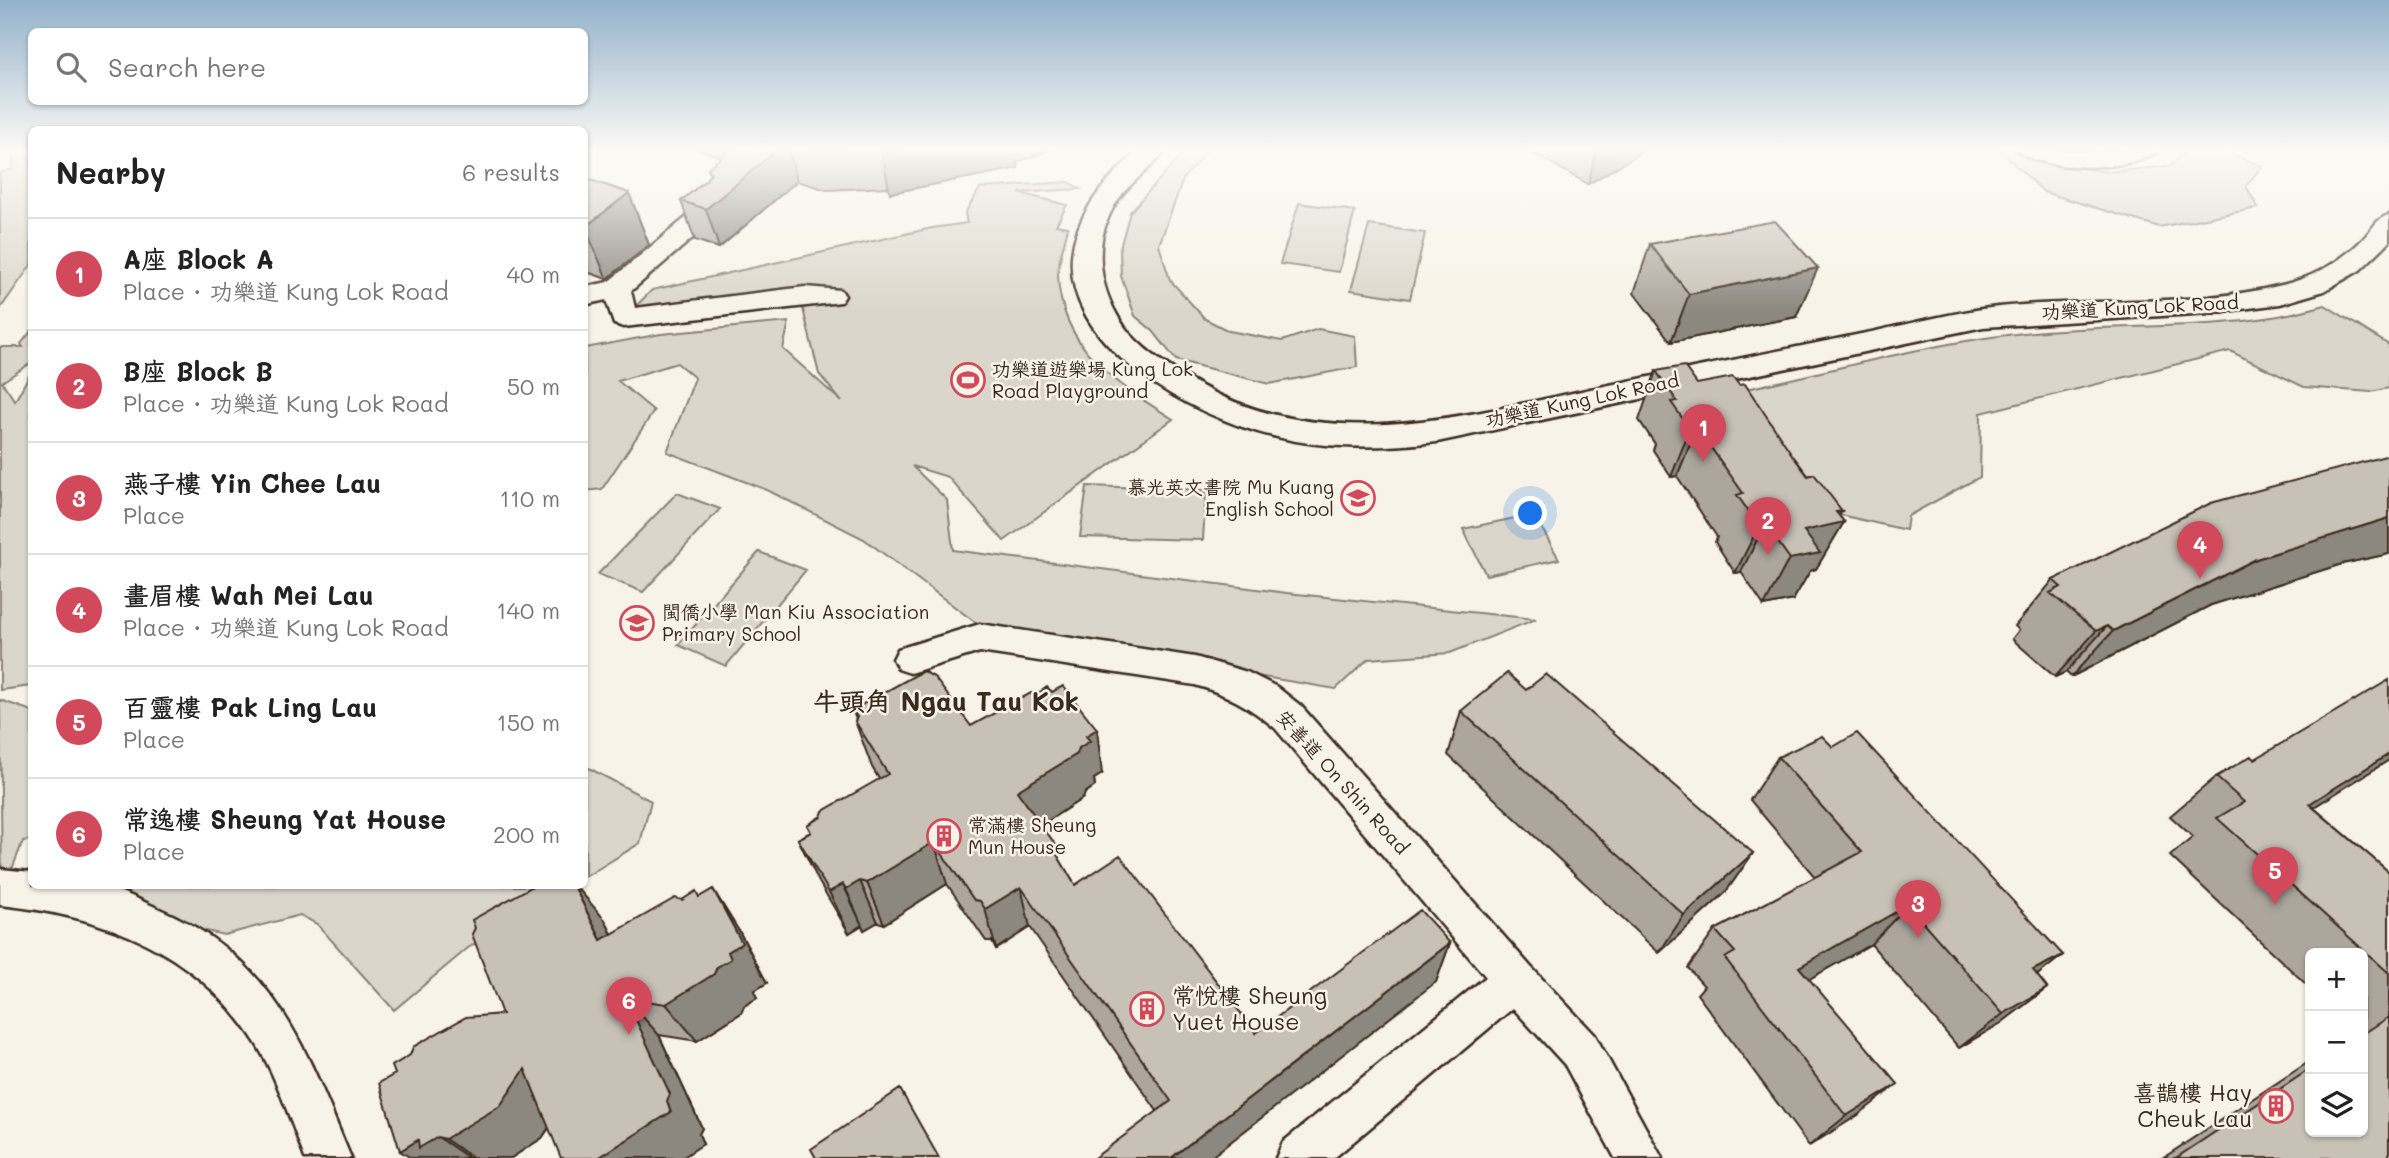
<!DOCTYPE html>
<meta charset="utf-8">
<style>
body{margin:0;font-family:Mali,"LXGW WenKai TC",sans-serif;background:#f6f6f6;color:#222}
.controls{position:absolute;right:21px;bottom:21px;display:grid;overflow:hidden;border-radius:10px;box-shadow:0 2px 5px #0004}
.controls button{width:63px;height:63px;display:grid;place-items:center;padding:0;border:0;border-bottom:2px solid #e0e0e0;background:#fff;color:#222;font:35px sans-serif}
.you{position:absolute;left:1531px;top:514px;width:24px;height:24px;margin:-18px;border:5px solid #fff;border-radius:50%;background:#1a73e8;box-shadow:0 0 0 10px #1a73e833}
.badge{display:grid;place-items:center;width:46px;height:46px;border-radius:50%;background:#d1495b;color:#fff;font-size:23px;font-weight:700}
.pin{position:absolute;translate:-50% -58px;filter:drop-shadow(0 2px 4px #0008)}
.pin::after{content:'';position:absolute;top:37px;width:24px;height:21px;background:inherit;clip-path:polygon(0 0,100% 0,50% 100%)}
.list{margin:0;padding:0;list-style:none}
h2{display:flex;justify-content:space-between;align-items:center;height:91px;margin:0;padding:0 28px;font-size:30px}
h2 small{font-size:23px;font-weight:400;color:#767676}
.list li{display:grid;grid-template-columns:46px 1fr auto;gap:21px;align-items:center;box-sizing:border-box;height:112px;padding:0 28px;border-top:2px solid #e0e0e0}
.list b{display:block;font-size:26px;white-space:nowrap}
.list p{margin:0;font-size:23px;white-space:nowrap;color:#767676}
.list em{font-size:23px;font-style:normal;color:#767676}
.icon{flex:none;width:38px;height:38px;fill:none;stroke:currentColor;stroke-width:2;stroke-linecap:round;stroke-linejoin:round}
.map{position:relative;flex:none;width:2389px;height:1158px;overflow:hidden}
.search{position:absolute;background:#fff;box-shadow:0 2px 5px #0004;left:28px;top:28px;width:560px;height:77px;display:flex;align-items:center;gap:18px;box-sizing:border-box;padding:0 24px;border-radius:10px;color:#767676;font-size:26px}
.panel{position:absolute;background:#fff;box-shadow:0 2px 5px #0004;left:28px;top:126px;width:560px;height:763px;border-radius:10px}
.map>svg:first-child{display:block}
.green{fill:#dbd6cb;stroke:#8b8074;stroke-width:2}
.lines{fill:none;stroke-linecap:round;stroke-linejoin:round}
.minor-casing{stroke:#3b2a1e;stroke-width:5}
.minor{fill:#f7f3e8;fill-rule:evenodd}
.wall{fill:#aca69d;stroke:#3b2a1e;stroke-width:2}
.shaded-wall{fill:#8c877f;stroke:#3b2a1e;stroke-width:2}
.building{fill:#c8c1b6;stroke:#3b2a1e;stroke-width:2}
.labels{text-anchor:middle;stroke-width:5;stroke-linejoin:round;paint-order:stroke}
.street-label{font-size:19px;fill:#3b2a1e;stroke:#f7f3e8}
.poi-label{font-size:19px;fill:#3b2a1e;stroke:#f7f3e8;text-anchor:start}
.near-poi-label{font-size:23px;fill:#3b2a1e;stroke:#f7f3e8;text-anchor:start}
.district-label{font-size:26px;font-weight:bold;fill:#3b2a1e;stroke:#f7f3e8}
</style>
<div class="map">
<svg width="2389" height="1158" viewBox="0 0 2389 1158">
<rect width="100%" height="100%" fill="#f7f3e8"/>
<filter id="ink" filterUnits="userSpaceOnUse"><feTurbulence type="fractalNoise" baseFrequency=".0143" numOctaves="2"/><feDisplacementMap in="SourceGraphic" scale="14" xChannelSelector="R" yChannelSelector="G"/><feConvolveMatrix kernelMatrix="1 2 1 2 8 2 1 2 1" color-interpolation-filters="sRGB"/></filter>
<g filter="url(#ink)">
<!-- green -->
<path class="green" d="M 15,149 L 31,149 L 31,265 L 0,309 L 0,173 L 12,170 Z
M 1187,149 L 1209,149 L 1184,177 L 1159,245 L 1170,280 L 1205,319 L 1229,331 L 1282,341 L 1318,329 L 1355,336 L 1357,367 L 1269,384 L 1176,360 L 1153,331 L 1135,316 L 1121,276 L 1120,248 L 1130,212 Z
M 1998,149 L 2011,149 L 2059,165 L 2108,172 L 2169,166 L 2190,149 L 2219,149 L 2262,166 L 2246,186 L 2258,208 L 2159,227 L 2044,192 Z
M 1069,182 L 1080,189 L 1019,193 L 1067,205 L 1056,225 L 1068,227 C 1065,242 1058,260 1058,275 C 1060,348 1118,385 1173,419 L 1004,541 L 948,477 L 912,466 L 947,500 L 953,550 L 1287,593 L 1536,619 L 1450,653 L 1368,659 L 1336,689 L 987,631 L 864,539 L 767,490 L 667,452 L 695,378 L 677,363 L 618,381 L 654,411 L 602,489 L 585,491 L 585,348 L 661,334 L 789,322 L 783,349 L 842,402 L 819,374 L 802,305 L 631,311 L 652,290 L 932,228 L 967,223 L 965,213 L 980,188 Z
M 1299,203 L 1355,211 L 1339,272 L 1280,264 Z
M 1369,225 L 1425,233 L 1410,299 L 1351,290 Z
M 2325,305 L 2389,345 L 2389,388 L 2371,392 L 2304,387 L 2230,351 L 1981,413 L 1980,477 L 1908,516 L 1906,530 L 1836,514 L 1737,391 C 1832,371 1928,343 2024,333 C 2124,322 2228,334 2325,305 Z
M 31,331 L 31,363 L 2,382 L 15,401 L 31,372 L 31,686 L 0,690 L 0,347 L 23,347 L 21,344 Z
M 1087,486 L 1206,490 L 1203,540 L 1080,537 Z
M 677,493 L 720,509 L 643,592 L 598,574 Z
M 1534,514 L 1559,559 L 1486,575 L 1463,529 Z
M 759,552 L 806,570 L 726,666 L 678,645 Z
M 0,700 L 32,711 L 31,840 L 23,841 L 2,895 Z
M 585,766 L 651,801 L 640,843 L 585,877 Z
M 58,886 L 571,886 L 468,948 L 394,1010 L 317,924 L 300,915 L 224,935 L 50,896 Z"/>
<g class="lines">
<!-- minor casing -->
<g class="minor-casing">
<path id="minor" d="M 1140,149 L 1167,149 C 1154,165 1137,177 1123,193 C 1088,237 1097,293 1130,334 C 1149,355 1174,370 1198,384 C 1329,460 1482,411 1619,383 C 1700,367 1781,350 1861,334 C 1901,326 1942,315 1982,309 C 2080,296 2187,309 2282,285 C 2312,278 2340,262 2362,240 C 2372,231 2375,219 2389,215 L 2389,242 L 2360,270 L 2324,291 L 2280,304 L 2211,313 L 1983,327 L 1437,442 C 1383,448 1327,450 1273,436 C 1195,417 1052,345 1074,243 C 1083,204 1111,175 1140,149 Z
M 2017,149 L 2088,152 L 2158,149 C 2141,173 2033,172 2017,149 Z
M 708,204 L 717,207 L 721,212 L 717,217 L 631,291 L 635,308 L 805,287 L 841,290 L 845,296 L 841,302 L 624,327 L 614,324 L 606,300 L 584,305 L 584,287 L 608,282 L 699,207 Z
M 980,624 L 1195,657 L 1247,672 L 1277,687 L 1301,706 L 1530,966 L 1595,1035 L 1662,1158 L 1615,1158 L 1565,1065 L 1513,1008 L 1334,1158 L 1276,1158 L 1283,1142 L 1486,977 L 1275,728 C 1250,707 1227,694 1195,685 L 980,652 L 910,673 L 898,669 L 893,659 L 898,649 Z
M 0,869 L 32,872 L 32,886 C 53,886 74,884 95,886 C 116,887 137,899 155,907 C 275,957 305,1047 351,1158 L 305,1158 C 290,1120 278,1080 257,1045 C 197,951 107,916 0,905 Z"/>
</g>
<!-- minor -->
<use href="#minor" class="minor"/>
</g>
<!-- wall -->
<path class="wall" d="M 697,149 L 1054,149 L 1017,162 L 1018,168 L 890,193 L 888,187 L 827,190 L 797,181 L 719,248 L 695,240 L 681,201 L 706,180 L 710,174 L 708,168 L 722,157 Z
M 1526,149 L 1647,149 L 1588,184 Z
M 584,178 L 629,193 L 649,245 L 607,279 L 584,271 Z
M 1650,244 L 1796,317 L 1671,342 L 1634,293 Z
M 1656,371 L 1697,384 L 1793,456 L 1844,522 L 1816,569 L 1810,571 L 1793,600 L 1764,606 L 1741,572 L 1735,573 L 1715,542 L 1717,537 L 1677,476 L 1671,477 L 1653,450 L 1655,444 L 1639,420 Z
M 2389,455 L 2389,554 L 2342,564 L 2211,605 L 2071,677 L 2066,672 L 2055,677 L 2012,639 L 2019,630 L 2015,626 L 2053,580 Z
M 1526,690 L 1753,853 L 1725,893 L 1659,953 L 1448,755 L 1461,711 Z
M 852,710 L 971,726 L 1102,774 L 1094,779 L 1095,786 L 1085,793 L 1083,798 L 1041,825 L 1059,858 L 1075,885 L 1256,1033 L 1450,943 L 1436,982 L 1157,1111 L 1030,927 L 996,949 L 992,941 L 986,941 L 947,884 L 884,924 L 878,922 L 864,930 L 862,925 L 849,933 L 819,882 L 798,839 L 811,832 L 807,825 L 879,779 L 872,767 L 855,721 L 856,719 Z
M 1833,747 L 2063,955 L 2037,975 L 2047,988 L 2001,1023 L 1959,1048 L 1871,944 L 1809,979 L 1858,1115 L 1809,1146 L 1697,994 L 1704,986 L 1688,968 L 1715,930 L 1815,877 L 1750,800 L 1778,757 Z
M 2255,759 L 2389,760 L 2313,807 L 2389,872 L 2389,1158 L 2163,1158 L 2310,1061 L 2310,1132 L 2363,1132 L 2363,953 L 2310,953 L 2310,988 L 2170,856 L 2193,837 L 2170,816 L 2216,777 Z
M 700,897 L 739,931 L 767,983 L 754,991 L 757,998 L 744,1006 L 741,1013 L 697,1041 L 659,1035 L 702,1128 L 699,1134 L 703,1144 L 549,1128 L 542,1138 L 511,1158 L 411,1158 L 502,1014 L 605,920 L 612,934 L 682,900 Z"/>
<!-- shaded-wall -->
<path class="shaded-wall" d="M 778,149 L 789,149 L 797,181 L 719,248 L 706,209 Z
M 906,149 L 1054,149 L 1017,162 L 1018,168 L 890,193 L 882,154 Z
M 1597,149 L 1647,149 L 1588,184 Z
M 629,193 L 649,245 L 607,279 L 585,227 Z
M 1818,268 L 1796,317 L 1671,342 L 1689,294 Z
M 1697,428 L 1677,476 L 1671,477 L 1690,429 Z
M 1842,511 L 1834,524 L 1844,522 L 1816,569 L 1810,571 L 1793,600 L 1764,606 L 1804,531 L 1836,512 Z
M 2389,518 L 2389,554 L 2342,564 L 2211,605 L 2071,677 L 2113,631 L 2256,559 Z
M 1765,524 L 1741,572 L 1735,573 L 1759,526 Z
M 2107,626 L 2066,672 L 2055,677 L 2096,631 Z
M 1097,729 L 1102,774 L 1094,779 L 1095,786 L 1085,793 L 1083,798 L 1026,835 L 1017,791 L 1079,748 L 1086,736 Z
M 2389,754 L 2389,760 L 2258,842 L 2309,804 Z
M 934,842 L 947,884 L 884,924 L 867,883 Z
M 1753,853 L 1725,893 L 1659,953 L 1684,915 Z
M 860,881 L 878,922 L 864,930 L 846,889 Z
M 843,884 L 862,925 L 849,933 L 829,892 Z
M 574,886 L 576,886 L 605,920 L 634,980 L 601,940 Z
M 1021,887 L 1030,927 L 996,949 L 985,909 Z
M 713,889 L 739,931 L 767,983 L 754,991 L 757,998 L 744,1006 L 741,1013 L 697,1041 L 666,1004 L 717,967 L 728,952 Z
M 1908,905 L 1871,944 L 1767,1003 L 1799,967 Z
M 1450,943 L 1436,982 L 1210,1158 L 1171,1158 Z
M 2063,955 L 2017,991 L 2033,970 Z
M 2047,988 L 2001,1023 L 1959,1048 L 2003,1014 Z
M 626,998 L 659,1035 L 702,1128 L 699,1134 L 703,1144 L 682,1158 L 598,1158 Z
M 525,1069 L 565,1103 L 542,1138 L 511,1158 L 473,1158 L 445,1139 Z
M 1898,1084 L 1858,1115 L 1809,1146 L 1846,1116 Z
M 438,1137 L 469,1158 L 411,1158 L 400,1151 L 418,1140 Z"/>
<!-- building -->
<path class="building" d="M 732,149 L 778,149 L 706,209 L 681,201 L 706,180 L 711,173 L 708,168 Z
M 811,149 L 855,149 L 817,151 Z
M 880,149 L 906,149 L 882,154 Z
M 584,178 L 629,193 L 585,227 L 584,227 Z
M 1775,221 L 1818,268 L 1689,294 L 1650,244 Z
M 1684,366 L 1697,384 L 1733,377 L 1739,385 L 1745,384 L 1793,456 L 1808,476 L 1814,474 L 1842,511 L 1836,512 L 1844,522 L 1804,531 L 1820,553 L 1790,559 L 1765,524 L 1759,526 L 1737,495 L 1743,493 L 1697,428 L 1690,429 L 1671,402 L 1677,401 L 1656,371 Z
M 2389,455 L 2389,518 L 2256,559 L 2113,631 L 2107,626 L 2096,631 L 2050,593 L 2061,587 L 2053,580 L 2211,503 Z
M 923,671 L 934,677 L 971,726 L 1031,693 L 1037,694 L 1047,687 L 1052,692 L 1063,686 L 1097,729 L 1086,736 L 1090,741 L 1079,748 L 1077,754 L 1017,791 L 1058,848 L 1056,853 L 1075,885 L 1120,855 L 1256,1033 L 1420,910 L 1450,943 L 1171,1158 L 1094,1158 L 1171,1101 L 1021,887 L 985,909 L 980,901 L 974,900 L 934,842 L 867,883 L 860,881 L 846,889 L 843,884 L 829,892 L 798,839 L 811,832 L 807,825 L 821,817 L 823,811 L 888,774 L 855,721 L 857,717 L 852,710 Z
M 1507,673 L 1526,690 L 1546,674 L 1753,853 L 1684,915 L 1461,711 Z
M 2389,680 L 2389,754 L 2309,804 L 2389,872 L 2389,973 L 2217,818 L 2244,802 L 2216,777 L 2251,756 L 2255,759 Z
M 1857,733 L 2063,955 L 2033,970 L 2047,988 L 2003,1014 L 1908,905 L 1799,967 L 1898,1084 L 1846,1116 L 1725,958 L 1735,952 L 1715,930 L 1862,852 L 1778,757 L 1822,736 L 1833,747 Z
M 533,886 L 574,886 L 601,940 L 675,898 L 682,900 L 696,891 L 699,897 L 713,889 L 742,943 L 728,952 L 731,959 L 717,967 L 714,974 L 666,1004 L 626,998 L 670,1094 L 667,1101 L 671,1112 L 598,1158 L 561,1158 L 525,1069 L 500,1106 L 445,1139 L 438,1137 L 419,1148 L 418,1140 L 400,1151 L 379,1083 L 395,1074 L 392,1066 L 410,1055 L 413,1047 L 466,1017 L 502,1014 L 472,934 L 475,928 L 472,920 Z
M 2389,1017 L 2389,1158 L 2176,1158 L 2310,1069 L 2310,1132 L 2363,1132 L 2363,1034 Z
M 900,1089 L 939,1158 L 816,1158 L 811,1149 Z"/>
</g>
<!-- sky -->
<linearGradient id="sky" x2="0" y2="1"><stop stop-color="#93b1cb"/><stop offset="0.48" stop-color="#fbfaf5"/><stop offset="1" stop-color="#fbfaf5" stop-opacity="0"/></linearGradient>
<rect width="2389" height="312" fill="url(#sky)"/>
<!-- icons -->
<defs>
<g id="stadium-ring" transform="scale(1.75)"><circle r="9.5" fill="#f7f3e8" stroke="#d1495b" stroke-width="1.5"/><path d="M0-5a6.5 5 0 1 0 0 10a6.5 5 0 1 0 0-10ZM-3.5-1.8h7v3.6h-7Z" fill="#d1495b"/></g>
<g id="school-ring" transform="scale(1.75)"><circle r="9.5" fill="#f7f3e8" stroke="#d1495b" stroke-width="1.5"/><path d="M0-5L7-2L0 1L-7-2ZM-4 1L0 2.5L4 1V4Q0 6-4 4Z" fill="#d1495b"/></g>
<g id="building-ring" transform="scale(1.75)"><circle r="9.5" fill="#f7f3e8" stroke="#d1495b" stroke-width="1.5"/><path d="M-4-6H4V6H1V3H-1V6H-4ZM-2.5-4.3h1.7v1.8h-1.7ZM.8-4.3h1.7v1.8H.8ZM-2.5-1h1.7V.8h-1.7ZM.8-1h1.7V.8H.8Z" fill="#d1495b"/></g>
</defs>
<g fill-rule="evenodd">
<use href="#stadium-ring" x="968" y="380"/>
<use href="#school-ring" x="1358" y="498"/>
<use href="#school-ring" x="637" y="623"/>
<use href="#building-ring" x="944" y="836"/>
<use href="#building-ring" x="1147" y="1009"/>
<use href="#building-ring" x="2276" y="1106"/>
</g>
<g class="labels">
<!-- street labels -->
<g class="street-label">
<text transform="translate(2140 307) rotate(-3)" y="7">功樂道 Kung Lok Road</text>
<text transform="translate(1582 400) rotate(-12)" y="7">功樂道 Kung Lok Road</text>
<text transform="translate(1343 782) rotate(48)" y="7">安善道 On Shin Road</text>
</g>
<!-- poi labels -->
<g class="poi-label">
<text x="992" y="376">功樂道遊樂場 Kung Lok<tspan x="992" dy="22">Road Playground</tspan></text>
<text x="1334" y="494" text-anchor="end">慕光英文書院 Mu Kuang<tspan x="1334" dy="22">English School</tspan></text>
<text x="662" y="619">閩僑小學 Man Kiu Association<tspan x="662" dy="22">Primary School</tspan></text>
<text x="968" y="832">常滿樓 Sheung<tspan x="968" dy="22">Mun House</tspan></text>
</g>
<!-- near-poi labels -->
<g class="near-poi-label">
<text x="1172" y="1004">常悅樓 Sheung<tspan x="1172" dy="26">Yuet House</tspan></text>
<text x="2252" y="1101" text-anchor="end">喜鵲樓 Hay<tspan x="2252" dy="26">Cheuk Lau</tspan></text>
</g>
<!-- district labels -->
<g class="district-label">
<text x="946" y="711">牛頭角 Ngau Tau Kok</text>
</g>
</g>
</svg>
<div class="controls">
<button>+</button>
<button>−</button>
<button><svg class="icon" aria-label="layers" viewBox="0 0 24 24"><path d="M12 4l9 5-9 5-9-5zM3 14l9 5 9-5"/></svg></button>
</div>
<div class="you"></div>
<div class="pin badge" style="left:1703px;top:462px">1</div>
<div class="pin badge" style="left:1768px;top:555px">2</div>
<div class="pin badge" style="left:1918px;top:938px">3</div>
<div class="pin badge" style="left:2200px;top:579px">4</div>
<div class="pin badge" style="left:2275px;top:905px">5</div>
<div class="pin badge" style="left:629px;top:1035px">6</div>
<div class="search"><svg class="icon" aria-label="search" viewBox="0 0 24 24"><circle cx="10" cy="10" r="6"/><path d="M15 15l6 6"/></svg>Search here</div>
<section class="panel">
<h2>Nearby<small>6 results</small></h2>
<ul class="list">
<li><span class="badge">1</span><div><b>A座 Block A</b><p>Place · 功樂道 Kung Lok Road</p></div><em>40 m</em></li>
<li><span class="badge">2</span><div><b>B座 Block B</b><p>Place · 功樂道 Kung Lok Road</p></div><em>50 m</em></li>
<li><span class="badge">3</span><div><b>燕子樓 Yin Chee Lau</b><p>Place</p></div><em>110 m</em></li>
<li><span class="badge">4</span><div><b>畫眉樓 Wah Mei Lau</b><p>Place · 功樂道 Kung Lok Road</p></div><em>140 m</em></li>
<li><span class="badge">5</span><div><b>百靈樓 Pak Ling Lau</b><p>Place</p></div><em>150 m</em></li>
<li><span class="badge">6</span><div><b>常逸樓 Sheung Yat House</b><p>Place</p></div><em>200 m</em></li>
</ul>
</section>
</div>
